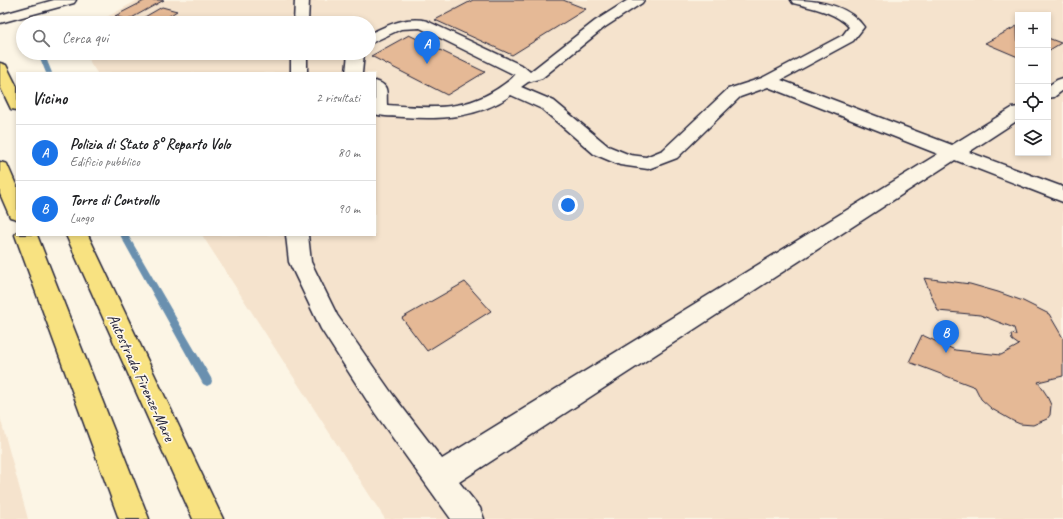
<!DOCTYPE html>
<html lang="it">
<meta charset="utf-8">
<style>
body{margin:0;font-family:Caveat,sans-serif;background:#f6f6f6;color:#202124}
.controls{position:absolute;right:12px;top:12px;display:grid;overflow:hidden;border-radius:0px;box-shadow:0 2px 6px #0003}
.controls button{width:36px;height:36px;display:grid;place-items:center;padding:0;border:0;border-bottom:1px solid #e0e0e0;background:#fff;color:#202124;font:20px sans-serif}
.you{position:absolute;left:568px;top:205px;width:14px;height:14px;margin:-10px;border:3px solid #fff;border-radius:50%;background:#1a73e8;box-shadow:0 0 0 6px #1a73e833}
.badge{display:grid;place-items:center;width:26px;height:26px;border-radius:50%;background:#1a73e8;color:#fff;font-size:13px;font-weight:700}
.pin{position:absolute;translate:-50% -33px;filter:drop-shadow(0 1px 2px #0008)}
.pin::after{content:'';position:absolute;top:21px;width:14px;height:12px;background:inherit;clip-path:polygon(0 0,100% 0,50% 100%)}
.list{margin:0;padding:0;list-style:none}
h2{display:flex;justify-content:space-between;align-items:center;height:52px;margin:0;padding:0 16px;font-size:17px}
h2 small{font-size:13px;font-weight:400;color:#757577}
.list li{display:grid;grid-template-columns:26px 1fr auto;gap:12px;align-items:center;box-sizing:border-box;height:56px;padding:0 16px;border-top:1px solid #e0e0e0}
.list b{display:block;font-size:15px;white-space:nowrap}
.list p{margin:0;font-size:13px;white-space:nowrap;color:#757577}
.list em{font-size:13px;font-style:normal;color:#757577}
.icon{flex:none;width:22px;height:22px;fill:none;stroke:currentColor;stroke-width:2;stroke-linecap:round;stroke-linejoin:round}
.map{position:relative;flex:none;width:1063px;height:519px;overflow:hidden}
.search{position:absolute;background:#fff;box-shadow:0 2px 6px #0003;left:16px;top:16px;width:360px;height:44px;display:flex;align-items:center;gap:10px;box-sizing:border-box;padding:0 14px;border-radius:22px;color:#757577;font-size:15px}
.panel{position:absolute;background:#fff;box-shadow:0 2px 6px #0003;left:16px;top:72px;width:360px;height:164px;border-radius:0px}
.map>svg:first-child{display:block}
.built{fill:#f5e3cd;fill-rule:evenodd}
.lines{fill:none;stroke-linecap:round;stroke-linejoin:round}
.stream{fill:#6a90af;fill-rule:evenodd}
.building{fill:#e5b996;stroke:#22223b}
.minor-casing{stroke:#22223b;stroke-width:3}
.highway-casing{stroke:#22223b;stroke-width:3}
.minor{fill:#fcf5e5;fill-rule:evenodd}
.highway{fill:#f8e281;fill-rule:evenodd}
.labels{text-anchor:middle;stroke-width:3.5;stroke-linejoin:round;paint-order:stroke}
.street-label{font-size:16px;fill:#22223b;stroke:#fcf5e5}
</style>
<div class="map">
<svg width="1063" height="519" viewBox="0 0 1063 519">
<rect width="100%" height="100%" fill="#fcf5e5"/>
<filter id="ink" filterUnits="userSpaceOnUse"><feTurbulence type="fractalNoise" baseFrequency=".025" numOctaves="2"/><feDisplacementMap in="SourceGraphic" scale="8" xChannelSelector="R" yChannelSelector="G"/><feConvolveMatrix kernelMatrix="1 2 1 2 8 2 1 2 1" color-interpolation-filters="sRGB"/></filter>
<g filter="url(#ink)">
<!-- built -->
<path class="built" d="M 138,0 L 1063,0 L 1063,519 L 385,519 L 202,235 L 375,235 L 375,73 L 97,73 L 84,53 L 369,53 L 369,23 L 96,23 ZM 1018,15 L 1048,15 L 1048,153 L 1018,153 Z
M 0,417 L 28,519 L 0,519 Z"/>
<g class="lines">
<!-- stream -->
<path class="stream" d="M 38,53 L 44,53 L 52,73 L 46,73 Z
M 120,235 L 128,235 L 211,378 L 212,381 L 211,384 L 207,386 L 203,384 Z"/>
</g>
<!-- building -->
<path class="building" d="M 146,0 L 164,0 L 128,20 L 115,16 Z
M 473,0 L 563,0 L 586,9 L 512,55 L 435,20 Z
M 162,7 L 177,11 L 158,23 L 136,22 Z
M 1017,26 L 1018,57 L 985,43 Z
M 409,35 L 485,72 L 447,95 L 371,56 Z
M 1048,38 L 1061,43 L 1048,51 Z
M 924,278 L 970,284 L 998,292 L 1023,301 L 1049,314 L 1063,338 L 1063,376 L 1038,382 L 1046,394 L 1051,405 L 1050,415 L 1047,419 L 1033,425 L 1020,424 L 1013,421 L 992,409 L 981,399 L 975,387 L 909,362 L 922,335 L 955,350 L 1001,355 L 1019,345 L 1012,340 L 1011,334 L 1016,335 L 1014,328 L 980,315 L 938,311 Z
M 465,282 L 491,311 L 427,351 L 402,318 Z"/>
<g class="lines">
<!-- minor casing -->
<g class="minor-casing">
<path id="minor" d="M 54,0 L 76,0 L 74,3 L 0,23 L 0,15 Z
M 295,0 L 309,0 L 308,23 L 294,23 Z
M 628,0 L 644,0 L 642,3 L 605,27 L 542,78 L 528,82 L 521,87 L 554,101 L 608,146 L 630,155 L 646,157 L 663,150 L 728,89 L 762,78 L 843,35 L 849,27 C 836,12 812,8 793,3 L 791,0 C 817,0 848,4 864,27 L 853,41 L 781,80 L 952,145 L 1012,108 L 1018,107 L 1018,120 L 969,152 L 1063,187 L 1063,202 L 955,160 L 459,482 L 480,508 L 484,519 L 451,519 L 375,413 L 321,329 L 289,262 L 286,235 L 308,235 L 311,262 L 337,315 L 393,395 L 442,459 L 938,154 L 768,87 L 740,97 L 677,158 L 648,169 L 620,165 L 594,154 L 542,109 L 511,95 C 479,118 440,120 403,117 C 394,116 384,117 375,114 L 375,81 C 390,85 386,92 387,105 C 431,108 466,112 503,85 C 507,82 512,79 515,75 L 420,28 L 401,29 L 369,44 L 369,34 C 388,25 406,16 427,21 L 523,66 L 530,72 L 595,21 Z
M 291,53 L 307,53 L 307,73 L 291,73 Z
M 348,53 L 364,53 L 362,73 L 346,73 Z
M 1063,78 L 1063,90 L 1054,97 L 1048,98 L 1048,86 L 1057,80 Z"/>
</g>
<!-- highway casing -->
<g class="highway-casing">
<path id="highway" d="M 0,63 L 6,65 L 17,87 L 17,110 L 11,109 L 0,86 Z
M 0,162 L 7,164 L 17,187 L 17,219 L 10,217 L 0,194 Z
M 17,232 L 17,235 L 37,235 L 149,519 L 119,519 L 15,235 Z
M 66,235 L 88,235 L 223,519 L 193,519 Z"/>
</g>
<!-- minor -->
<use href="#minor" class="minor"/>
<!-- highway -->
<use href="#highway" class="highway"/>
</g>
</g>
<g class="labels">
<!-- street labels -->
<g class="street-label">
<text transform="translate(142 377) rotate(65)" y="6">Autostrada Firenze-Mare</text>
</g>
</g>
</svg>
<div class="controls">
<button>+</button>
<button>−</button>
<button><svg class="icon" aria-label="locate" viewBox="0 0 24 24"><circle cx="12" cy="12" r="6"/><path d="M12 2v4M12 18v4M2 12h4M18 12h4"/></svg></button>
<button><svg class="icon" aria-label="layers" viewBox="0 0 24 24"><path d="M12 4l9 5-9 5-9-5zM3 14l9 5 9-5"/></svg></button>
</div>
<div class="you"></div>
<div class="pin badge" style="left:427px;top:64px">A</div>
<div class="pin badge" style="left:946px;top:353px">B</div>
<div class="search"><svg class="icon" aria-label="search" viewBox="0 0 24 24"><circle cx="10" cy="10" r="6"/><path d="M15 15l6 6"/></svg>Cerca qui</div>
<section class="panel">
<h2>Vicino<small>2 risultati</small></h2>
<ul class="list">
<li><span class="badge">A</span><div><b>Polizia di Stato 8° Reparto Volo</b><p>Edificio pubblico</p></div><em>80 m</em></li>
<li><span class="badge">B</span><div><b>Torre di Controllo</b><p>Luogo</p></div><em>90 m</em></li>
</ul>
</section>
</div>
